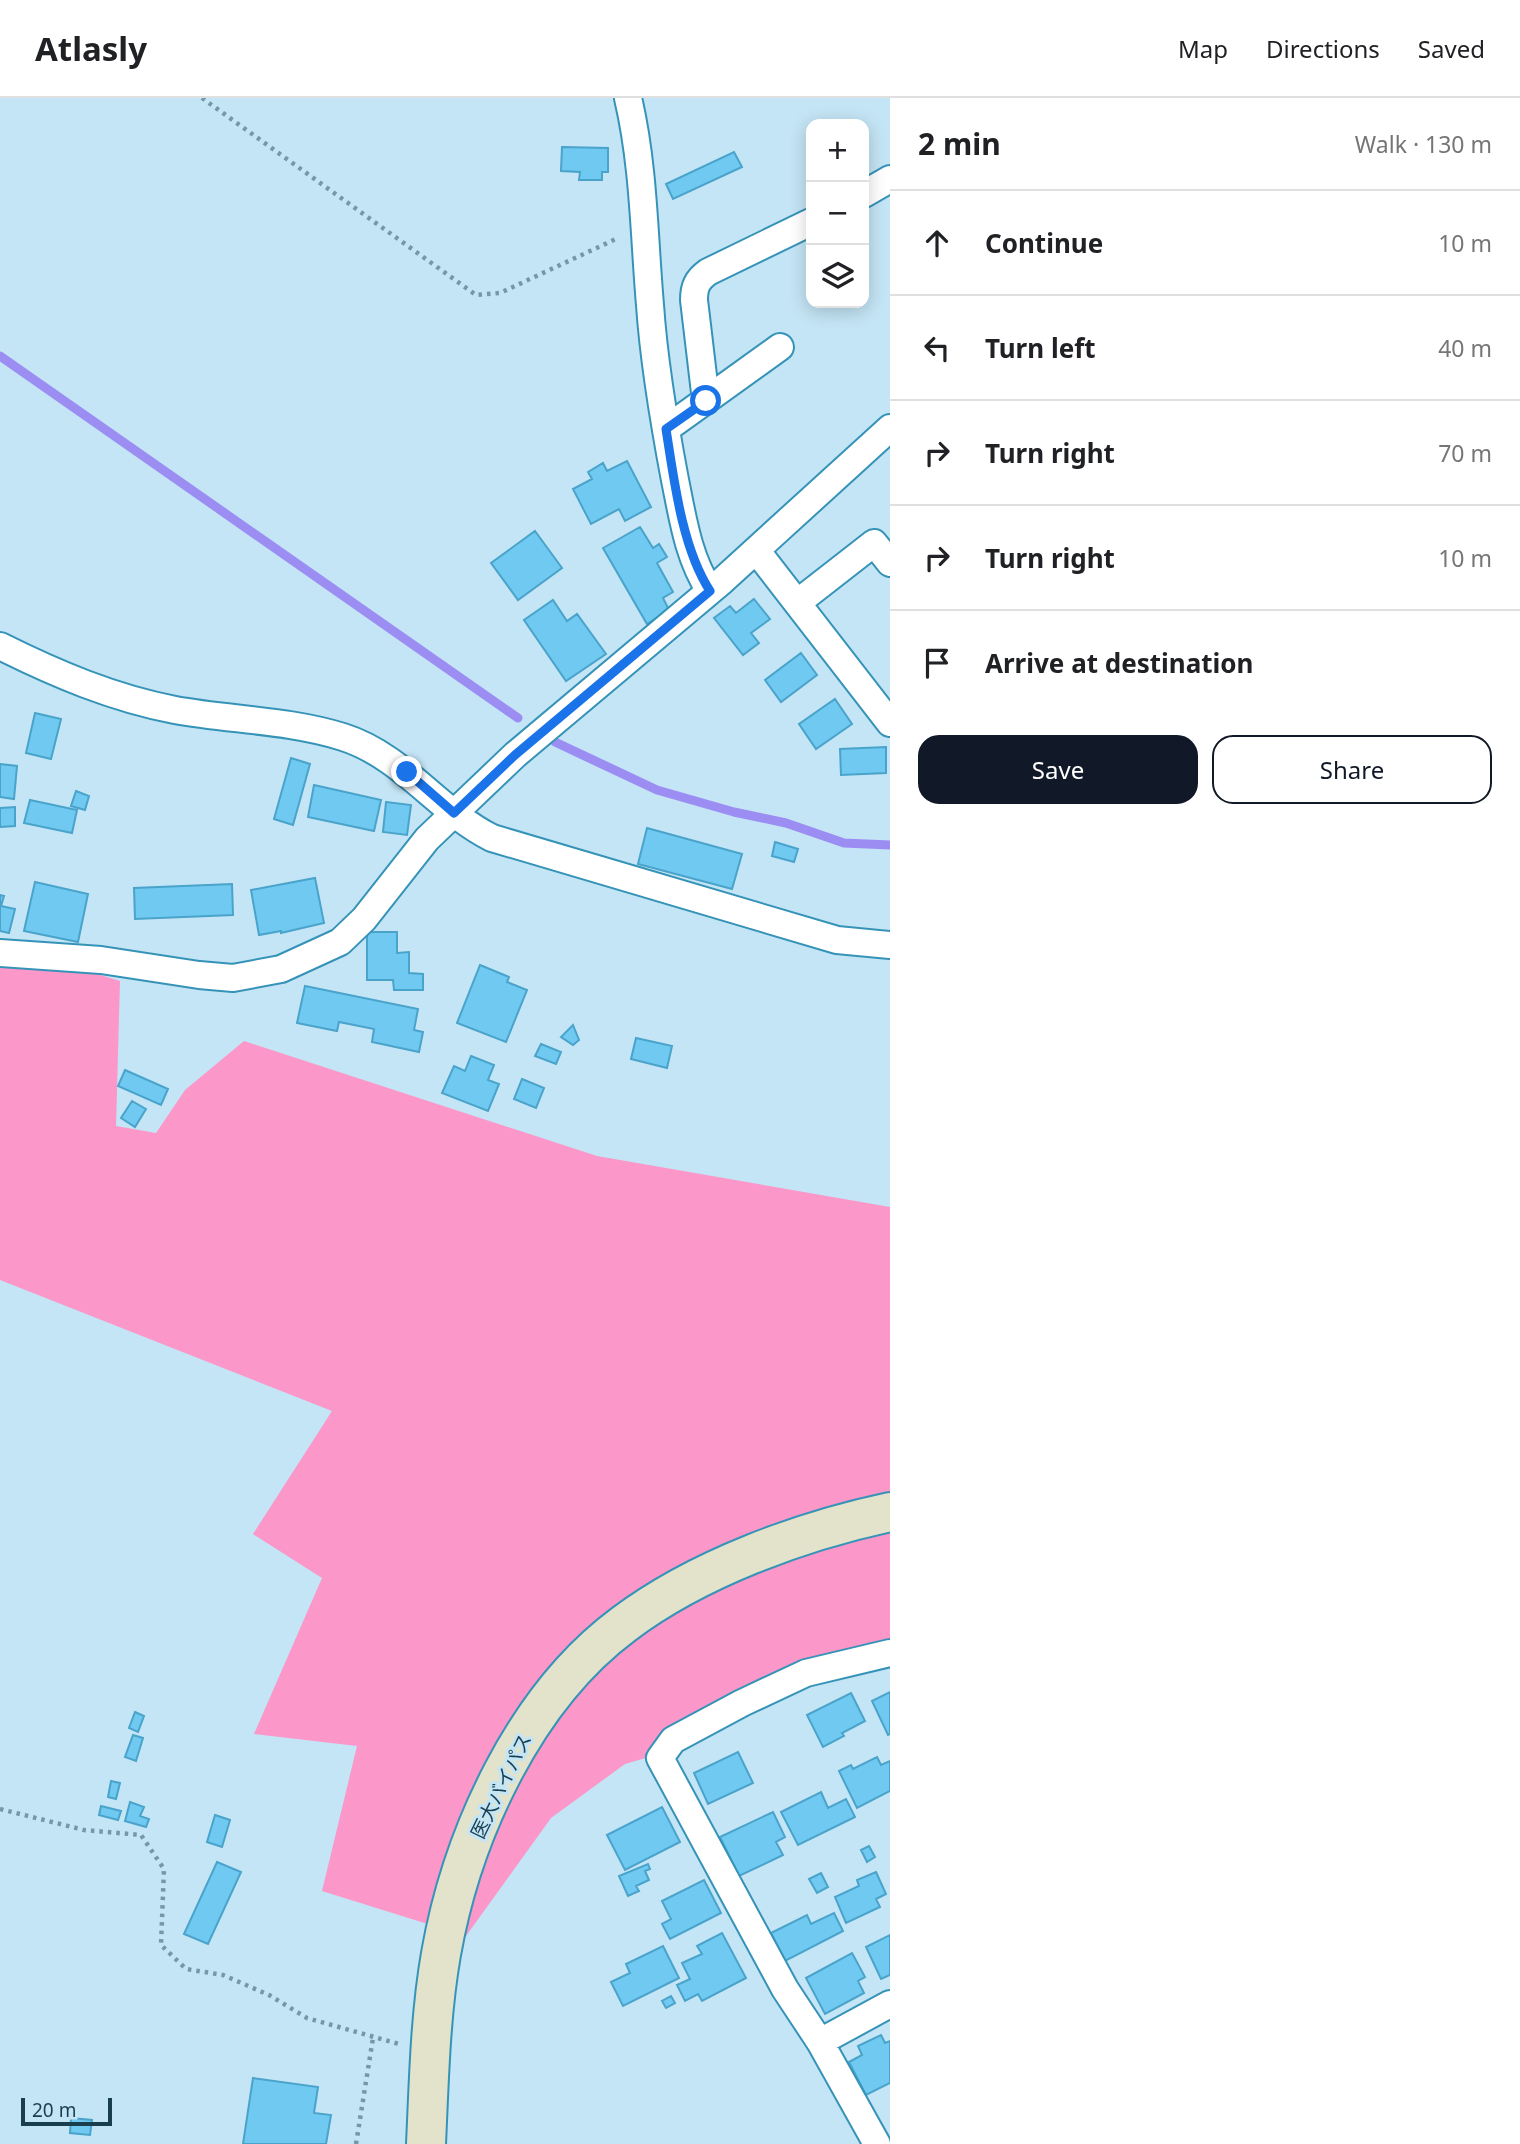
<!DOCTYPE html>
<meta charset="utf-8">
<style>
body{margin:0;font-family:"Noto Sans","Noto Sans JP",sans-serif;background:#f2f2f2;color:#202124}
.controls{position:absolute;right:21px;top:21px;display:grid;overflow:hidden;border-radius:14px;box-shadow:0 4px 18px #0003}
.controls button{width:63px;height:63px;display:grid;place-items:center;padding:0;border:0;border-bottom:2px solid #e0e0e0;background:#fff;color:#202124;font:35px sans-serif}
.scale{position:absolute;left:21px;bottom:18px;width:91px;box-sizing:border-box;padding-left:7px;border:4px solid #193f4f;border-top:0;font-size:19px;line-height:24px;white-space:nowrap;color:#193f4f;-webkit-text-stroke:5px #c4e5f5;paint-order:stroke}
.stop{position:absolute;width:21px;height:21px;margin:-16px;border:5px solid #1a73e8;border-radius:50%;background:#fff}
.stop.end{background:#1a73e8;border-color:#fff;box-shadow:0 2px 7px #0008}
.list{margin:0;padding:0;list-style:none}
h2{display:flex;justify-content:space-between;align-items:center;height:91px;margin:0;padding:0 28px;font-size:30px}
h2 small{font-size:23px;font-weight:400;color:#757577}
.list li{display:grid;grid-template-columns:46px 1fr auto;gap:21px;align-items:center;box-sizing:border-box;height:105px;padding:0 28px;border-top:2px solid #e0e0e0}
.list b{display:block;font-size:26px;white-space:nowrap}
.list em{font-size:23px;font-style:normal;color:#757577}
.actions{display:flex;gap:14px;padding:21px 28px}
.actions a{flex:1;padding:16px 0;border:2px solid #111827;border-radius:21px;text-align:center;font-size:24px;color:#111827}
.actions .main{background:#111827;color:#fff}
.icon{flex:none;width:38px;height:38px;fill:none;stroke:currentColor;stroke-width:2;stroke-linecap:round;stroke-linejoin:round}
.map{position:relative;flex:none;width:890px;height:2046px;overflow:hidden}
header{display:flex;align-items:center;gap:42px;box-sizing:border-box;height:98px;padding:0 35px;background:#fff;border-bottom:2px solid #e0e0e0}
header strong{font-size:33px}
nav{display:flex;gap:38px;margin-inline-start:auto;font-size:24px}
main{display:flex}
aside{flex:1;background:#fff}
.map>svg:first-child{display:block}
.green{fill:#fb97c9}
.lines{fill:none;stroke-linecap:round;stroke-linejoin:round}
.stream{stroke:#9c8df3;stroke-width:9}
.building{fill:#70c9f1;stroke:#49a3ca;stroke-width:2}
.minor-casing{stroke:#3693b8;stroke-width:30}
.secondary-casing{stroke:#3693b8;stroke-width:42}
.path{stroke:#7498a8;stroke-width:4.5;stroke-dasharray:3.5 5;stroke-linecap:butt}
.minor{stroke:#fff;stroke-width:26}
.secondary{stroke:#e3e3cb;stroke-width:38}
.route{stroke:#1a73e8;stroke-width:9}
.labels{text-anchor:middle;stroke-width:6;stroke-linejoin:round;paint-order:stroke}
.street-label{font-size:19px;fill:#193f4f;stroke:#c4e5f5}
</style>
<header>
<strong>Atlasly</strong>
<nav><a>Map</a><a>Directions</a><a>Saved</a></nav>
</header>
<main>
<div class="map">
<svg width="890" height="2046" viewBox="0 0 890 2046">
<rect width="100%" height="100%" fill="#c4e5f5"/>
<!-- green -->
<path class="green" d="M 0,846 L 120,883 L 116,1028 L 156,1035 L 185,992 L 244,943 L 597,1058 L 890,1109 L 890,1551 L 656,1657 L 625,1666 L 551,1720 L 466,1838 L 322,1793 L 357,1648 L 254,1636 L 322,1480 L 253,1436 L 332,1313 L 0,1182 Z"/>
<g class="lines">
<!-- stream -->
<path class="stream" d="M 0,258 L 518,620
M 555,644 L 657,692 L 734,714 L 786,725 L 844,745 L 890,747"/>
</g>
<!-- building -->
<path class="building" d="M 562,49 L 608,50 L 608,74 L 602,74 L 602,82 L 579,82 L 580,74 L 561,73 Z
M 734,54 L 742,69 L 673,101 L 666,86 Z
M 627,363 L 651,409 L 625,423 L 619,411 L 591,426 L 573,391 L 592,381 L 588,374 L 603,365 L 607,373 Z
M 640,429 L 653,450 L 659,446 L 667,459 L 657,465 L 673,494 L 663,500 L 669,512 L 647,526 L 603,450 Z
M 535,433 L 562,470 L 518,502 L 491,465 Z
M 754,501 L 770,521 L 751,535 L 759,545 L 743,557 L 714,520 L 730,508 L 736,515 Z
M 553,502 L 567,523 L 577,516 L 606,556 L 566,583 L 524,522 Z
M 801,555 L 817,577 L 781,604 L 765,582 Z
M 835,601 L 852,626 L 816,651 L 799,626 Z
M 35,615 L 61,621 L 51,661 L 26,655 Z
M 886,649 L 886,675 L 841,677 L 840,651 Z
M 291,660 L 310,666 L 293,727 L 274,721 Z
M 0,666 L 17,668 L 14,701 L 0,699 Z
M 314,687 L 381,702 L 374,733 L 308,719 Z
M 76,693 L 89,698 L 85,712 L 71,708 Z
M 30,702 L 77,712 L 72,735 L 24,725 Z
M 386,704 L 411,707 L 407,737 L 383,734 Z
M 15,709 L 15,728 L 0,729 L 0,710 Z
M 647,730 L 742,756 L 732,791 L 638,766 Z
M 775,744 L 798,751 L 794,764 L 772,758 Z
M 315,780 L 324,825 L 281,835 L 281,833 L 259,837 L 251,792 Z
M 35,784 L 88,796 L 78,844 L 24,833 Z
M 232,786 L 233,817 L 135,821 L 134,790 Z
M 0,797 L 4,798 L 1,808 L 15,811 L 9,835 L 0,833 Z
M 367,834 L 397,834 L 397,855 L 409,854 L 409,875 L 423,876 L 423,892 L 394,892 L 393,882 L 367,882 Z
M 480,867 L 509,879 L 507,884 L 527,892 L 506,944 L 457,925 Z
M 305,888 L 418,911 L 414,932 L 423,934 L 419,954 L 372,944 L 374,931 L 339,924 L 337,933 L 297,925 Z
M 573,927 L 579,942 L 573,947 L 561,939 Z
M 636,940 L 672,948 L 667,970 L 631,961 Z
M 541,946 L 561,954 L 556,966 L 535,958 Z
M 471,958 L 494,967 L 488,982 L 499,986 L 488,1013 L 442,995 L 454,968 L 465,973 Z
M 125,972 L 168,991 L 161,1007 L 118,988 Z
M 522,981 L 544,990 L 536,1010 L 514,1001 Z
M 132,1003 L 146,1011 L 135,1029 L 121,1020 Z
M 890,1594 L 890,1636 L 888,1637 L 872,1603 Z
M 851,1595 L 865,1623 L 842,1635 L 844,1638 L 823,1649 L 807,1617 Z
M 135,1614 L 144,1618 L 138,1634 L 129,1630 Z
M 133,1637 L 143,1640 L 136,1663 L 125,1659 Z
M 738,1654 L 753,1685 L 708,1706 L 694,1675 Z
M 877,1659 L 881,1667 L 890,1663 L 890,1693 L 857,1710 L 839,1673 L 851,1667 L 853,1671 Z
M 111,1683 L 120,1685 L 116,1701 L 108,1699 Z
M 821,1694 L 828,1710 L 846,1701 L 855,1719 L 798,1747 L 781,1714 Z
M 130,1704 L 144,1709 L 140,1718 L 149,1721 L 146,1729 L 125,1723 Z
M 101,1708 L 121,1713 L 118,1722 L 99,1717 Z
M 662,1709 L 680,1744 L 625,1772 L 607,1737 Z
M 773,1714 L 785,1739 L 776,1744 L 783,1757 L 739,1778 L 720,1739 Z
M 215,1717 L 230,1722 L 222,1749 L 207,1744 Z
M 869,1748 L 875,1759 L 867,1764 L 861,1752 Z
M 217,1764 L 241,1774 L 208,1846 L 184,1836 Z
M 648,1766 L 650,1771 L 645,1773 L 649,1782 L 636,1788 L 639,1793 L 628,1798 L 619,1778 Z
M 876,1774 L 886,1796 L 876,1801 L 880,1809 L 846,1825 L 835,1799 L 859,1788 L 857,1782 Z
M 821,1775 L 828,1789 L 817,1795 L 809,1781 Z
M 704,1782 L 721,1815 L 670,1841 L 662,1826 L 671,1821 L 662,1803 Z
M 834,1815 L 843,1833 L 785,1863 L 771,1835 L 807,1817 L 811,1826 Z
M 722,1835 L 746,1880 L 702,1903 L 698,1896 L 685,1903 L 677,1887 L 690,1881 L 682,1865 L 702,1856 L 697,1848 Z
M 890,1837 L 890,1877 L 881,1881 L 866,1849 Z
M 663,1848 L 679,1880 L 623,1908 L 611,1884 L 630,1875 L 626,1866 Z
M 852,1855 L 865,1879 L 858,1883 L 864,1895 L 825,1916 L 806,1880 Z
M 671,1898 L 675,1905 L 666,1910 L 662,1903 Z
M 881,1937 L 885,1945 L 890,1943 L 890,1985 L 866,1997 L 849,1964 L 862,1957 L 858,1948 Z
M 253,1980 L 318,1989 L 314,2015 L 331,2017 L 326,2046 L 243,2046 Z
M 71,2020 L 92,2022 L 90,2037 L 70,2035 Z"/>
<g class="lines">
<!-- minor casing -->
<g class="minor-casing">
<path id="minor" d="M 628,0 C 644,68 644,138 650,207 C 654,266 664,324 675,382 C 683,421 688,459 710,493
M 864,96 L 890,81
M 706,303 L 694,202 C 694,189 697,182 708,174 L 811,124
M 666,331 L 780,249
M 756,452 L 890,625
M 797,505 L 874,445 L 890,465
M 0,548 C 56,576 113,600 175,612 C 230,622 289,622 343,639 C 403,658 438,713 492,740 L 837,842 L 890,847
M 0,855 L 101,862 L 199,877 L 233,880 L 281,871 L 340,844 L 364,821 L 427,741 L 515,657 L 722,483 L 890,330
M 820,1944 L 890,1906
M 877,2046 L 820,1944 L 785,1891 L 660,1660 L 673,1642 L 742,1605 L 806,1575 L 890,1555"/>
</g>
<!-- secondary casing -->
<g class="secondary-casing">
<path id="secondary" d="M 426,2046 C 429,1983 430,1919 441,1856 C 462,1737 524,1600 624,1526 C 697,1471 801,1433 890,1414"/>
</g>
<!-- path -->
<path class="path" d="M 202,0 L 476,197 L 500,195 L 618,140
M 0,1711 L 84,1732 L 141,1737 L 164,1771 L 161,1847 L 186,1871 L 223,1877 L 269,1897 L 307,1920 L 399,1946
M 356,2046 L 373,1940"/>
<!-- minor -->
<use href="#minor" class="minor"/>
<!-- secondary -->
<use href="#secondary" class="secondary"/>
</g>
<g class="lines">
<!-- route -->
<path class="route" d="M 407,674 L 454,715 L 515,657 L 710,493 C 682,450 674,382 666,331 L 706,303"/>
</g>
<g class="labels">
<!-- street labels -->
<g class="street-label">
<text transform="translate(501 1688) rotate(-64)" y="7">医大バイパス</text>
</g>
</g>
</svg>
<div class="controls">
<button>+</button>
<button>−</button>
<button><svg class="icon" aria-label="layers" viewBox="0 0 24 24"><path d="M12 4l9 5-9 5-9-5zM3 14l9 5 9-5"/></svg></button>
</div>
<div class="scale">20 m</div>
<div class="stop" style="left:706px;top:303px"></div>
<div class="stop end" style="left:407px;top:674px"></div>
</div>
<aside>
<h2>2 min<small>Walk · 130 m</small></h2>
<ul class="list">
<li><svg class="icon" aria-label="ahead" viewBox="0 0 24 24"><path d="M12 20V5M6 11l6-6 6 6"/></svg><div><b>Continue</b></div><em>10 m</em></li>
<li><svg class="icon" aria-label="left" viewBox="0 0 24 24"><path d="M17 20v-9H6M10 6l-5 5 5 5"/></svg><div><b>Turn left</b></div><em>40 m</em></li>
<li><svg class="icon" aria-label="right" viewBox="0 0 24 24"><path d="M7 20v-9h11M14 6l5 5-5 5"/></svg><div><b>Turn right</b></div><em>70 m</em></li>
<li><svg class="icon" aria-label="right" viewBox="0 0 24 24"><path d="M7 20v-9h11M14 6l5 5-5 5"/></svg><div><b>Turn right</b></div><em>10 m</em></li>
<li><svg class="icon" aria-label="arrive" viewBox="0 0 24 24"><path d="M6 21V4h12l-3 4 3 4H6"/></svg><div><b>Arrive at destination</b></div></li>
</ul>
<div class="actions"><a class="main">Save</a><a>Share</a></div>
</aside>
</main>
